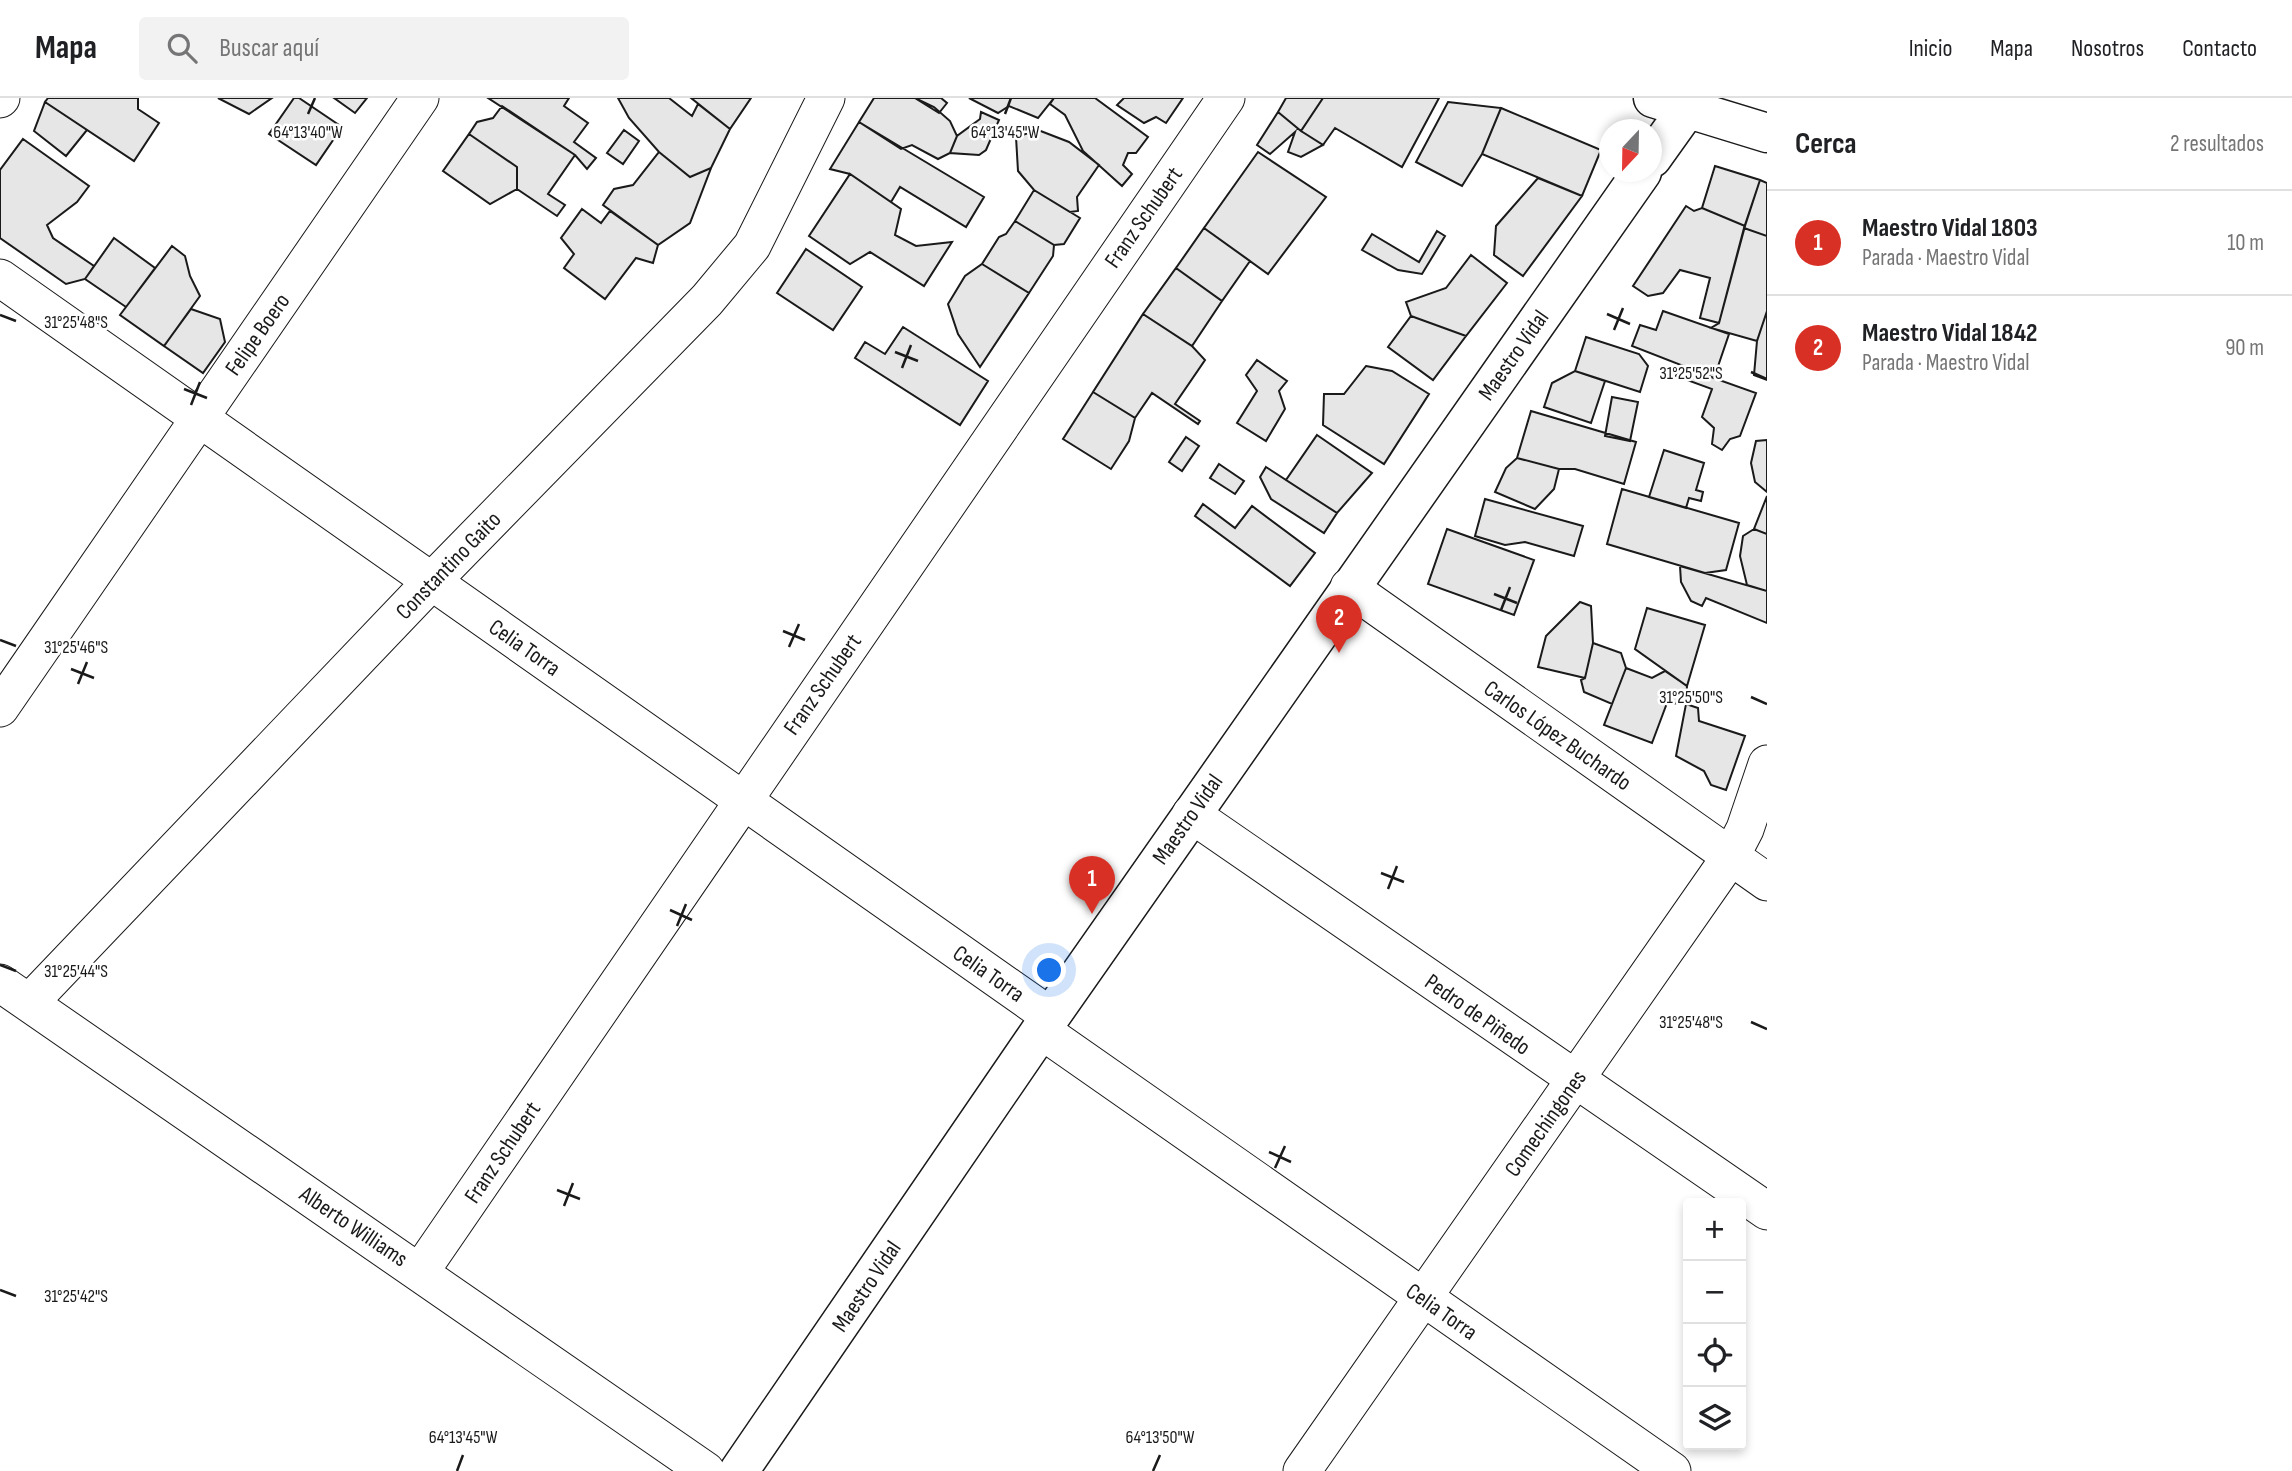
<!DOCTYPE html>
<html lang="es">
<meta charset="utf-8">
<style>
body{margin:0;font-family:"Sofia Sans Condensed",sans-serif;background:#f2f2f2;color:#202124}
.controls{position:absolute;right:21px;bottom:21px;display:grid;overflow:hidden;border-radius:7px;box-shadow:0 4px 10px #0003}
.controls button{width:63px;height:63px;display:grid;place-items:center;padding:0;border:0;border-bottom:2px solid #e0e0e0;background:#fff;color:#202124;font:35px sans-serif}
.compass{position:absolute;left:1599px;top:21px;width:63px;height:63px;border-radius:50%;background:#fff;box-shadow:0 4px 10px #0003;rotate:202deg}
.you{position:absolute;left:1050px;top:873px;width:24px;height:24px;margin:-18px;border:5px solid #fff;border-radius:50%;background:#1a73e8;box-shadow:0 0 0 10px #1a73e833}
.badge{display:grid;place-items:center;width:46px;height:46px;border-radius:50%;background:#d93025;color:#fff;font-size:23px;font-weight:700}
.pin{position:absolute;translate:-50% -58px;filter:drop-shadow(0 2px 4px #0008)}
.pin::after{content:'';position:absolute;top:37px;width:24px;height:21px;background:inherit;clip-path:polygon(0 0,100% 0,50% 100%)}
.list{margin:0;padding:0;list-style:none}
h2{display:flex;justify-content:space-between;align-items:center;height:91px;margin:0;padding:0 28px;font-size:30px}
h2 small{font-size:23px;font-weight:400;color:#757577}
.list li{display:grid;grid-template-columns:46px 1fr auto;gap:21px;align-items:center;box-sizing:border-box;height:105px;padding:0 28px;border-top:2px solid #e0e0e0}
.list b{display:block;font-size:26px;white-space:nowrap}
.list p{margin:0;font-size:23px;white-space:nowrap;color:#757577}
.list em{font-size:23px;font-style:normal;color:#757577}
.icon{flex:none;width:38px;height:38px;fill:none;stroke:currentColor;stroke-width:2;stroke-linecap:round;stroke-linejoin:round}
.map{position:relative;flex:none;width:1767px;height:1373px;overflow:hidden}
header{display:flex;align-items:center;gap:42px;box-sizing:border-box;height:98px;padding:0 35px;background:#fff;border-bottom:2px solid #e0e0e0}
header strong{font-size:33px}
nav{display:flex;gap:38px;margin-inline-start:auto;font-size:24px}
.search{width:490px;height:63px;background:#f2f2f2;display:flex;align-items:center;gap:18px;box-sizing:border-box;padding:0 24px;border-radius:7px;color:#757577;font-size:26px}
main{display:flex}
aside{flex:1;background:#fff}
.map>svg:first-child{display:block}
.building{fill:#e6e6e6;stroke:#1a1a1a;stroke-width:2}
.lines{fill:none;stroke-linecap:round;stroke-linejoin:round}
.minor-casing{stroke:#1a1a1a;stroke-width:39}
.major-casing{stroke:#1a1a1a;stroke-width:41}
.minor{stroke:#fff;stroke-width:37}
.major{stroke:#fff;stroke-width:38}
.ticks{fill:none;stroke:#1a1a1a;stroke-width:2.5}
.labels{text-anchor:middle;stroke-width:5;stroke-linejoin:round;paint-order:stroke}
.street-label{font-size:23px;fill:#1a1a1a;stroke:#fff}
.ticks-label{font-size:18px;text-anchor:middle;fill:#1a1a1a;stroke:#fff;stroke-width:5;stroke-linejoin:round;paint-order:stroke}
</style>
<header>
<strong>Mapa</strong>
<div class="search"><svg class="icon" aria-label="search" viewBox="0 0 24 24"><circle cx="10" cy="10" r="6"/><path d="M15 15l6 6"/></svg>Buscar aquí</div>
<nav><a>Inicio</a><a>Mapa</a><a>Nosotros</a><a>Contacto</a></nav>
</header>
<main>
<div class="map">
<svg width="1767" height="1373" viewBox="0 0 1767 1373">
<rect width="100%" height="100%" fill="#fff"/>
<!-- building -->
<path class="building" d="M 48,0 L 138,0 L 138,11 L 159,25 L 134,63 L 45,4 Z
M 218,0 L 272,0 L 249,16 Z
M 294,0 L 299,0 L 342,29 L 316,67 L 269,36 Z
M 334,0 L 367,0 L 355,15 Z
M 488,0 L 569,0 L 564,8 L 588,25 L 574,44 L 596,60 L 587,71 L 575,57 Z
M 618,0 L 669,0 L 692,18 L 698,6 L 730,31 L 711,70 L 690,79 L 659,54 L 629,20 Z
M 691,0 L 751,0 L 730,31 Z
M 874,0 L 915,0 L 934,9 L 950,23 L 957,38 L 950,55 L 938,61 L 912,47 L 901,51 L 859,24 Z
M 915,0 L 941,0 L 947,5 L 939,15 Z
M 969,0 L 1054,0 L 1038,20 L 1009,8 L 998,15 Z
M 1054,0 L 1095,0 L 1148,39 L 1136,55 L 1128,55 L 1123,67 L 1132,76 L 1122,88 L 1083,53 L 1065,17 L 1050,6 Z
M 1124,0 L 1183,0 L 1166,25 L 1156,19 L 1144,25 L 1117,7 Z
M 1286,0 L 1323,0 L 1301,33 L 1278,14 Z
M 1323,0 L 1439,0 L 1402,69 L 1335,30 L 1323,47 L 1301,33 Z
M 45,4 L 87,32 L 66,58 L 34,33 Z
M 1448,4 L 1501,10 L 1482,56 L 1462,88 L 1416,64 Z
M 502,8 L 575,57 L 548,96 L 565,107 L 557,118 L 517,91 L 517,69 L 469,36 L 477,24 L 493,20 Z
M 1501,10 L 1601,52 L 1582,98 L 1482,56 Z
M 981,14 L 999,22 L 986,52 L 979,57 L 950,55 L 957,38 L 980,21 Z
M 1278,14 L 1301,33 L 1323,47 L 1301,59 L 1288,54 L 1295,34 L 1270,56 L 1257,47 Z
M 859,24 L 984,99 L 966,129 L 900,89 L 891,104 L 850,76 L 830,71 Z
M 624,32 L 639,43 L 623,66 L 607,55 Z
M 1038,32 L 1069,44 L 1099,67 L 1077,99 L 1078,113 L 1070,114 L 1034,92 L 1018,73 L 1016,39 Z
M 469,36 L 517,69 L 517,91 L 490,106 L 443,73 Z
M 23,41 L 89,88 L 77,104 L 47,127 L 53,140 L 94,168 L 85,181 L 66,186 L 0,140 L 0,72 Z
M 659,54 L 690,79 L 711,70 L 690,125 L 658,147 L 603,107 L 614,91 L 633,87 Z
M 1258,54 L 1326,99 L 1268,176 L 1204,130 Z
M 1715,68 L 1760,82 L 1745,128 L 1702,110 Z
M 850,76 L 901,111 L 895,137 L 916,148 L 952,144 L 924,188 L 870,154 L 850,166 L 809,138 Z
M 1538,80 L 1582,98 L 1523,178 L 1494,157 L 1496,128 Z
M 1760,82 L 1767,85 L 1767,138 L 1744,130 Z
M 1034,92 L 1080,120 L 1064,146 L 1054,147 L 1015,123 Z
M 1686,108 L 1694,113 L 1702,110 L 1745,128 L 1719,225 L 1700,220 L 1710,180 L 1680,172 L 1663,195 L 1648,198 L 1633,188 Z
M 582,111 L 601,125 L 610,113 L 658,147 L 653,165 L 636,160 L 605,201 L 564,170 L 574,156 L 561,140 Z
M 1015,123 L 1054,147 L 1053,158 L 1029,195 L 982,166 L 999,139 L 1006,136 Z
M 1204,130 L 1250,163 L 1222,203 L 1176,170 Z
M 1744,130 L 1767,138 L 1767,213 L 1757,243 L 1711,230 L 1719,225 Z
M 1437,133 L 1445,138 L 1422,176 L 1398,172 L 1362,152 L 1372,136 L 1419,164 Z
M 114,140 L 155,170 L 126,209 L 85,181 Z
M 172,148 L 185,158 L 190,178 L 200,198 L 164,248 L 120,217 Z
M 806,151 L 862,189 L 833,232 L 777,195 Z
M 1471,157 L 1507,185 L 1466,238 L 1411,218 L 1406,204 L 1446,190 Z
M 982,166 L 1029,195 L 980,269 L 958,236 L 948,206 L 965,178 Z
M 1176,170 L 1222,203 L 1192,248 L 1143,216 Z
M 191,211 L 220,221 L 225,244 L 203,275 L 164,248 Z
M 1663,213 L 1729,236 L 1714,280 L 1632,248 L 1640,227 L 1656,232 Z
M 1767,213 L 1767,282 L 1754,277 L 1757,243 Z
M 1143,216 L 1192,248 L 1205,262 L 1175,306 L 1200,323 L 1198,326 L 1152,295 L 1135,320 L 1093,294 Z
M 1411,218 L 1466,238 L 1433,282 L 1388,249 Z
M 903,229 L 988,283 L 960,327 L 855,260 L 865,244 L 885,256 Z
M 1586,239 L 1639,256 L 1648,268 L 1640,294 L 1575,273 Z
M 1257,262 L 1287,283 L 1279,293 L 1285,311 L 1266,343 L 1237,325 L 1257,293 L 1246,277 Z
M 1366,268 L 1392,273 L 1429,296 L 1384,366 L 1323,327 L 1324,296 L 1344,296 Z
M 1680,268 L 1756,295 L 1740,338 L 1730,341 L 1722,352 L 1712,346 L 1714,330 L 1702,319 L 1712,291 L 1676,278 Z
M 1575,273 L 1605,283 L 1591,325 L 1544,309 L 1552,285 Z
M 1093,294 L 1135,320 L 1129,343 L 1111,371 L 1063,341 Z
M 1612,299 L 1638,304 L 1630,343 L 1605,338 Z
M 1531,313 L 1636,344 L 1624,386 L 1575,371 L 1559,371 L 1517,360 Z
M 1317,337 L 1372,375 L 1337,415 L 1286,382 Z
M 1186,339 L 1199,348 L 1182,373 L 1169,364 Z
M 1767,342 L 1767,394 L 1755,384 L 1751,365 L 1756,343 Z
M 1664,352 L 1704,365 L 1696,392 L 1703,394 L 1701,403 L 1689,400 L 1686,410 L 1649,399 Z
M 1517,360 L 1559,371 L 1554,391 L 1535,411 L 1495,394 L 1506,370 Z
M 1219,366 L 1244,383 L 1235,396 L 1210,380 Z
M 1266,369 L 1337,415 L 1324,435 L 1271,401 L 1260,379 Z
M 1622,391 L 1739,425 L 1726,472 L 1705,475 L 1607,446 Z
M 1767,398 L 1767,436 L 1754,431 Z
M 1485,401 L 1583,428 L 1574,458 L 1525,444 L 1505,447 L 1475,438 Z
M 1203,406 L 1235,430 L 1252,408 L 1315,455 L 1290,488 L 1195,418 Z
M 1447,431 L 1534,462 L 1514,517 L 1428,486 Z
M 1754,431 L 1767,436 L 1767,493 L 1747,487 L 1740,458 L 1743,438 Z
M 1680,468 L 1767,493 L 1767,525 L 1706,500 L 1702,508 L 1691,503 L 1681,484 Z
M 1580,504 L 1591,508 L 1593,545 L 1585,580 L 1538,569 L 1546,538 Z
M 1647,510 L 1705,527 L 1687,588 L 1635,551 Z
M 1593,545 L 1621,555 L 1626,570 L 1612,606 L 1584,594 L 1581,582 L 1585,580 Z
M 1626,570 L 1652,580 L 1665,573 L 1687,588 L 1686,606 L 1667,605 L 1652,645 L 1604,627 Z
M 1686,606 L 1698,610 L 1699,623 L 1745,638 L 1726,692 L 1711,687 L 1704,673 L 1676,658 Z"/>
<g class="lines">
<!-- minor casing -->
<g class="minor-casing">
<path id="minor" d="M 0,1 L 1,0
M 0,180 L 1050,918
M 1349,489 L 1767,784
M 0,610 L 420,0
M 1191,716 L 1767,1113
M 0,885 L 706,1373
M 29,905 L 432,483 L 707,202 L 752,148 L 826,0
M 1041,932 L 1672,1373
M 420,1174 L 1226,0
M 1302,1373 L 1731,758 L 1745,731 L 1767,666"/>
</g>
<!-- major casing -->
<g class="major-casing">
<path id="major" d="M 1653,0 L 1767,35
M 1652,60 L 1687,11
M 739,1373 L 1041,932 L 1642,74"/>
</g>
<!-- minor -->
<use href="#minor" class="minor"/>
<!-- major -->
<use href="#major" class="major"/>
</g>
<!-- ticks -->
<path class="ticks" d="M 308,16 L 315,0M 1005,16 L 1011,0M 1607,216 L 1630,226M 0,217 L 16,223M 1614,232 L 1623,210M 895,254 L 918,263M 902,270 L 911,247M 1751,274 L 1767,281M 184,291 L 207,300M 191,307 L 200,284M 1494,496 L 1517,505M 1501,512 L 1510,489M 783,533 L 805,542M 0,542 L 16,548M 789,549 L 799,526M 71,571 L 94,580M 78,586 L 87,564M 1751,599 L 1767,606M 1381,775 L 1404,784M 1388,791 L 1397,768M 670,812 L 692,822M 677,828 L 686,806M 0,867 L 16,873M 1751,924 L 1767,931M 1269,1054 L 1291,1064M 1275,1070 L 1285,1048M 557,1092 L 580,1101M 564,1108 L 573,1085M 0,1192 L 16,1198M 457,1373 L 463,1357M 1153,1373 L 1160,1357"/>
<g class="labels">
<!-- street labels -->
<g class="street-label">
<text transform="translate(1143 119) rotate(-55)" y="8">Franz Schubert</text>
<text transform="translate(257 236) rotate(-55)" y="8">Felipe Boero</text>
<text transform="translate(1513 257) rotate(-55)" y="8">Maestro Vidal</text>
<text transform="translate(448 467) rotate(-46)" y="8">Constantino Gaito</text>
<text transform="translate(525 549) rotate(35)" y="8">Celia Torra</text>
<text transform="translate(822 586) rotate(-55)" y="8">Franz Schubert</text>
<text transform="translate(1558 637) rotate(35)" y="8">Carlos López Buchardo</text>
<text transform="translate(1187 721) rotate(-55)" y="8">Maestro Vidal</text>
<text transform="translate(989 875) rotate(35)" y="8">Celia Torra</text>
<text transform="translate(1478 916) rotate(35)" y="8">Pedro de Piñedo</text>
<text transform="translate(1545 1025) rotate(-55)" y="8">Comechingones</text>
<text transform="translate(502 1054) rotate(-56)" y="8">Franz Schubert</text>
<text transform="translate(354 1128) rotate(34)" y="8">Alberto Williams</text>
<text transform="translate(866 1188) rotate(-56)" y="8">Maestro Vidal</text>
<text transform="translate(1442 1213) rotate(35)" y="8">Celia Torra</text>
</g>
</g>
<g class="ticks-label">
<text x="308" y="40">64°13'40"W</text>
<text x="1005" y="40">64°13'45"W</text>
<text x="76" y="230">31°25'48"S</text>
<text x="1691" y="281">31°25'52"S</text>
<text x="76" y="555">31°25'46"S</text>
<text x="1691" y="605">31°25'50"S</text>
<text x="76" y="879">31°25'44"S</text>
<text x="1691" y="930">31°25'48"S</text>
<text x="76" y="1204">31°25'42"S</text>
<text x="463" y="1345">64°13'45"W</text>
<text x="1160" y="1345">64°13'50"W</text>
</g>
</svg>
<div class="controls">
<button>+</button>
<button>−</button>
<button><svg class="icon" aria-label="locate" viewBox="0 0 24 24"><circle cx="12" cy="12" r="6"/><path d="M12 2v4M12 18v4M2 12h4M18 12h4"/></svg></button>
<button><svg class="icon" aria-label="layers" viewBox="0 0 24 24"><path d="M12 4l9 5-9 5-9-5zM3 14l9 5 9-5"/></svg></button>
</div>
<svg class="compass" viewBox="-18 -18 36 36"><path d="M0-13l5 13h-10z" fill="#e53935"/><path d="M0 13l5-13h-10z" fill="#757577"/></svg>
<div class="you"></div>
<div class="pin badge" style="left:1092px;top:816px">1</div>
<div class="pin badge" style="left:1339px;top:555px">2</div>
</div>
<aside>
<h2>Cerca<small>2 resultados</small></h2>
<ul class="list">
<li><span class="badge">1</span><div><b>Maestro Vidal 1803</b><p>Parada · Maestro Vidal</p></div><em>10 m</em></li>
<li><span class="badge">2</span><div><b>Maestro Vidal 1842</b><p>Parada · Maestro Vidal</p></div><em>90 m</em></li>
</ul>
</aside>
</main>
